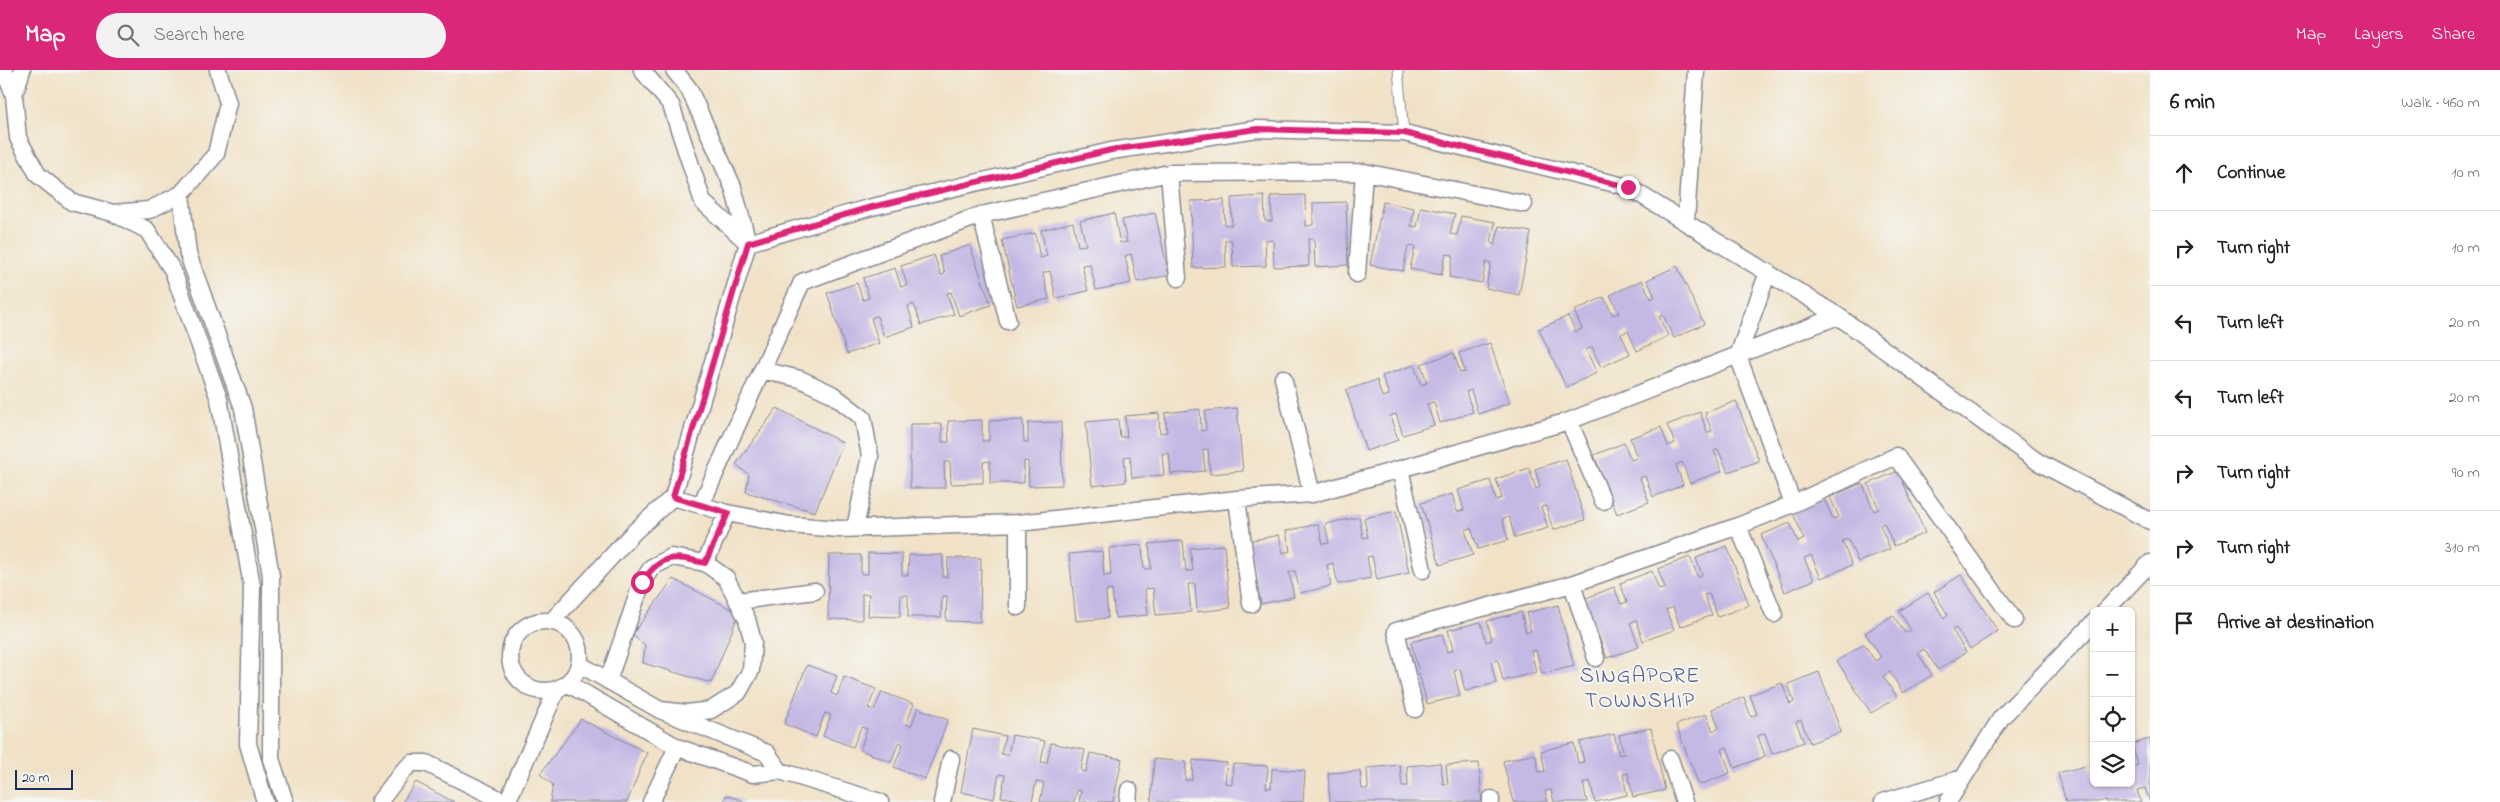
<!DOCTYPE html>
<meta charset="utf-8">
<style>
body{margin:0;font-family:"Indie Flower",sans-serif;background:#f2f2f2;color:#222}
.controls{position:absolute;right:15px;bottom:15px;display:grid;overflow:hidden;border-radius:8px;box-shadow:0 1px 4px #0004}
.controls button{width:45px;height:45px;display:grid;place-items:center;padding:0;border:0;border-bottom:1px solid #e0e0e0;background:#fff;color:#222;font:25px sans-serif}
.scale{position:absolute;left:15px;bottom:12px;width:58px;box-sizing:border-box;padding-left:5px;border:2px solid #1b2f5e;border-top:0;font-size:14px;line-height:18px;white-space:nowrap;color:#1b2f5e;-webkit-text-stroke:4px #f6f6f2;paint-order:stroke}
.stop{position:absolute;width:15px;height:15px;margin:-11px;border:4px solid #db2777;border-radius:50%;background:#fff}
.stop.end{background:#db2777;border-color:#fff;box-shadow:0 1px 5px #0008}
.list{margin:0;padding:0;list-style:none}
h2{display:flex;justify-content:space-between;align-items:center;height:65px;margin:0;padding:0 20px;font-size:21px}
h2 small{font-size:16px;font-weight:400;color:#767676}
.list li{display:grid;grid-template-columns:32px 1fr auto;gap:15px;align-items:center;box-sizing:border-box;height:75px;padding:0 20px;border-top:1px solid #e0e0e0}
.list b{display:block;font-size:19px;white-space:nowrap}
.list em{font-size:16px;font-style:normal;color:#767676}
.icon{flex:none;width:28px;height:28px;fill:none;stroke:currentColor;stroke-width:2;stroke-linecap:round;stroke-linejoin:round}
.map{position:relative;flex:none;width:2150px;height:732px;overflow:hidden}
header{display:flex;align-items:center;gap:30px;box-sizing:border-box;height:70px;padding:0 25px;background:#db2777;color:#fff}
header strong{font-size:24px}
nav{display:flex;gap:28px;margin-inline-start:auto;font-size:18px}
.search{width:350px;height:45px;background:#f2f2f2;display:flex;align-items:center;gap:12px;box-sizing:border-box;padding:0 18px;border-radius:28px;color:#767676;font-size:19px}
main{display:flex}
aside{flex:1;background:#fff}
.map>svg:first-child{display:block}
.building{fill:#c4b8e4}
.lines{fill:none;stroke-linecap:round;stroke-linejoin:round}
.service-casing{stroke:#868892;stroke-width:11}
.minor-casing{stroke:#868892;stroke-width:19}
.service{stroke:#fff;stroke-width:9}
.minor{stroke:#fff;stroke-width:16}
.route{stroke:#db2777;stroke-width:6}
.labels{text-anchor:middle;stroke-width:4;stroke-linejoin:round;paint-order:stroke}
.quarter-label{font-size:22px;letter-spacing:1px;fill:#565f8d;stroke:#f6f6f2}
</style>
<header>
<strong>Map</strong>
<div class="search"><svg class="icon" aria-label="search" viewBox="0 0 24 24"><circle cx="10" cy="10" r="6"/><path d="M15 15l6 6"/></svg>Search here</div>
<nav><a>Map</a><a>Layers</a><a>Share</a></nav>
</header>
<main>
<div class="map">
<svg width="2150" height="732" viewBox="0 0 2150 732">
<rect width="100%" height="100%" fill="#f6f6f2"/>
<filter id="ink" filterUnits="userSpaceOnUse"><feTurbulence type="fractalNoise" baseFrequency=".02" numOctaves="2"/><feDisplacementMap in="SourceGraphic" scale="10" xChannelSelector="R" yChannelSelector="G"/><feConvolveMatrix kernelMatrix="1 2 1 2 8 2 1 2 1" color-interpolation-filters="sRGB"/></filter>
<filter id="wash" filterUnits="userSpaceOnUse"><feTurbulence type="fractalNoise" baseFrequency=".0096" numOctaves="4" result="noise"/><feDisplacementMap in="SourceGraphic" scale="20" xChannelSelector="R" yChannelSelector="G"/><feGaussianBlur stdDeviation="1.12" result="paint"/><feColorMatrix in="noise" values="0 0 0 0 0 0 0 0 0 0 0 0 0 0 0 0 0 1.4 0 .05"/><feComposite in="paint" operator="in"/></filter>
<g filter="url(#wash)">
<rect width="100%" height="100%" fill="#f1e2c7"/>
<g id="blocks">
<!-- building -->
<path class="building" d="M 1305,125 L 1306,156 L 1313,155 L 1313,133 L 1346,132 L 1348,195 L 1315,197 L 1314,169 L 1308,169 L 1309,196 L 1274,197 L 1273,170 L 1265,170 L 1266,196 L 1233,197 L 1232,170 L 1225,170 L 1226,197 L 1193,198 L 1191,131 L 1224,130 L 1225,155 L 1232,155 L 1231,128 L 1264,126 L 1265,151 L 1272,151 L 1271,126 Z
M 1383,132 L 1414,138 L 1411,156 L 1417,157 L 1421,137 L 1455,144 L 1450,164 L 1457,165 L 1461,146 L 1495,152 L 1491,173 L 1495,175 L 1499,156 L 1531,162 L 1519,225 L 1486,218 L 1491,193 L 1486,192 L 1482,213 L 1449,207 L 1453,185 L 1446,184 L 1441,205 L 1410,199 L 1415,177 L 1408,176 L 1403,201 L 1370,195 Z
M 1114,143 L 1120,173 L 1127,172 L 1122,150 L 1155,143 L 1169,205 L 1137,212 L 1131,184 L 1125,186 L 1131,213 L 1096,220 L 1090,194 L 1082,195 L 1088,221 L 1056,228 L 1050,201 L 1043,203 L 1049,229 L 1017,236 L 1002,170 L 1035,163 L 1040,188 L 1047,186 L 1041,160 L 1073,152 L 1078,176 L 1086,175 L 1080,151 Z
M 970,175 L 991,235 L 959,246 L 951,222 L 947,223 L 954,244 L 921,255 L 914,234 L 908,236 L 914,257 L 884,267 L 877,246 L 871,248 L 879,273 L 847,284 L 827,223 L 857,213 L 863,230 L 869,228 L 863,208 L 895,198 L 901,217 L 907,215 L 901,196 L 934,185 L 941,205 L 945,204 L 939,186 Z
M 1677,196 L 1704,254 L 1674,268 L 1663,245 L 1659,247 L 1668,266 L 1637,281 L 1628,261 L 1621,264 L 1630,284 L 1601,297 L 1592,277 L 1586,280 L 1597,303 L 1566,317 L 1539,259 L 1568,246 L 1576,262 L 1582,259 L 1574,241 L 1604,227 L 1613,245 L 1619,243 L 1610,225 L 1642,210 L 1651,229 L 1655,227 L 1647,210 Z
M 1490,273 L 1510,333 L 1478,344 L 1471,320 L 1466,322 L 1473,342 L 1440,353 L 1434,332 L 1427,334 L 1434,355 L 1403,365 L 1396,344 L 1390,346 L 1398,370 L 1366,381 L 1346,320 L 1377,310 L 1382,327 L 1389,325 L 1382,306 L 1414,295 L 1421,315 L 1427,313 L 1421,294 L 1454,283 L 1460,303 L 1465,302 L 1459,283 Z
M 1736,331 L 1759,391 L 1728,402 L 1718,379 L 1714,381 L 1722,401 L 1690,413 L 1682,392 L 1676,395 L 1683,415 L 1653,427 L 1645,406 L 1640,408 L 1649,432 L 1617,444 L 1594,385 L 1624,373 L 1631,390 L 1637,388 L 1630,368 L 1661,357 L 1668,376 L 1675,373 L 1667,355 L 1700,342 L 1707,362 L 1712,361 L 1705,343 Z
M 777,338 L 843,373 L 815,442 L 746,422 L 749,405 L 736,394 Z
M 1237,338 L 1243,401 L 1210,404 L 1208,379 L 1203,380 L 1205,401 L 1171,404 L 1169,383 L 1162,384 L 1164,405 L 1132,408 L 1130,386 L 1124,387 L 1126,412 L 1092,416 L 1086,352 L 1118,349 L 1120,367 L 1127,367 L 1125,346 L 1159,343 L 1160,363 L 1167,362 L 1165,343 L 1200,339 L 1201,361 L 1206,360 L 1205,341 Z
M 982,350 L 982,371 L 989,371 L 989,351 L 1023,350 L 1024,372 L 1028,372 L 1028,353 L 1061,352 L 1062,415 L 1029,416 L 1028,391 L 1024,391 L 1024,413 L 990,413 L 990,391 L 983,392 L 983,413 L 951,414 L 950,392 L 944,392 L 945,418 L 910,418 L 910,354 L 942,354 L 942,372 L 949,372 L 948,351 Z
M 1566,389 L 1585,450 L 1553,460 L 1546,436 L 1541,437 L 1548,458 L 1515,468 L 1509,447 L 1502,449 L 1508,470 L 1478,479 L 1471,458 L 1465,460 L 1473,485 L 1440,495 L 1421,433 L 1452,424 L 1457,442 L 1464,440 L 1458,420 L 1490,410 L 1496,430 L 1502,428 L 1496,409 L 1529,398 L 1536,419 L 1540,417 L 1535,399 Z
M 1898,401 L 1925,463 L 1894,476 L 1884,453 L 1880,455 L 1890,479 L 1858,492 L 1848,469 L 1842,471 L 1852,495 L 1821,508 L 1811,485 L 1804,488 L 1814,510 L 1785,522 L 1761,465 L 1790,453 L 1798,472 L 1804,469 L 1793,443 L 1824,429 L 1833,449 L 1839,447 L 1830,427 L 1862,413 L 1874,441 L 1879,439 L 1868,414 Z
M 1396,441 L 1409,503 L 1377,510 L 1372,486 L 1367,487 L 1371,508 L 1338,514 L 1333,493 L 1327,495 L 1331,516 L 1300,523 L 1295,501 L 1289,502 L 1294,527 L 1261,534 L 1248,471 L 1279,465 L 1283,483 L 1290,481 L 1286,461 L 1318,454 L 1323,474 L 1329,473 L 1325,454 L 1359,447 L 1363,468 L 1368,467 L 1364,448 Z
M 1183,471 L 1186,501 L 1193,501 L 1190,478 L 1224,475 L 1230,538 L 1197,542 L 1195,514 L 1188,514 L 1191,542 L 1156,545 L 1153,518 L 1145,519 L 1148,545 L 1115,548 L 1112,520 L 1106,521 L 1108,548 L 1076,551 L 1069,484 L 1102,481 L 1104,506 L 1111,505 L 1109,478 L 1142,475 L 1144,499 L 1151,499 L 1149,474 Z
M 1727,476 L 1749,535 L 1718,547 L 1709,524 L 1704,525 L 1712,545 L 1680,557 L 1673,537 L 1666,540 L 1674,560 L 1643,571 L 1636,550 L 1630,553 L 1639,577 L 1607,588 L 1584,529 L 1614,517 L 1621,534 L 1627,532 L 1620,513 L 1652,501 L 1659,520 L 1665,518 L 1658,499 L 1690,487 L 1698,507 L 1702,505 L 1696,488 Z
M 868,483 L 902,484 L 902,505 L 908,505 L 909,485 L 943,485 L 943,507 L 947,507 L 948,488 L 981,488 L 980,552 L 946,551 L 947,526 L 942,526 L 941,547 L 908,547 L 908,525 L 901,525 L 900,547 L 868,546 L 869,524 L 862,524 L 862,550 L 828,549 L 829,485 L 861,485 L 861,504 L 868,504 Z
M 1961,505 L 1998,561 L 1970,579 L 1956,558 L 1952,560 L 1966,582 L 1938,600 L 1924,579 L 1918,583 L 1932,605 L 1903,623 L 1890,602 L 1883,606 L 1897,627 L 1871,643 L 1837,591 L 1864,574 L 1875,591 L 1881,587 L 1865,563 L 1893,545 L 1905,563 L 1911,560 L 1899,541 L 1928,523 L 1944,548 L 1948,545 L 1934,522 Z
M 673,509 L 739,543 L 711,613 L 643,593 L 645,575 L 632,565 Z
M 1558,535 L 1574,596 L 1542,604 L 1536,580 L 1531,581 L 1536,602 L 1503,611 L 1498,590 L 1491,592 L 1496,613 L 1465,621 L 1460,599 L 1454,601 L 1460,626 L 1427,634 L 1411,572 L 1442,564 L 1447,582 L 1453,580 L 1448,560 L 1481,552 L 1486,572 L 1492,570 L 1487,551 L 1521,542 L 1526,563 L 1531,561 L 1526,543 Z
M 807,595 L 837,606 L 831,623 L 837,626 L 844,607 L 876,619 L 868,638 L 874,640 L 882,622 L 914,634 L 906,654 L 911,656 L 918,638 L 948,650 L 925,709 L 894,697 L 903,674 L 899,672 L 891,692 L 860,680 L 867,659 L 861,657 L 853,677 L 823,666 L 831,645 L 825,643 L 816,667 L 784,654 Z
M 1819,602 L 1841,662 L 1810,673 L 1801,650 L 1796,652 L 1804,672 L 1772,684 L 1765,663 L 1758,666 L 1765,686 L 1735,698 L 1727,677 L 1722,679 L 1730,703 L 1699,715 L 1676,655 L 1706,644 L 1713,661 L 1719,658 L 1712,639 L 1744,627 L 1751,647 L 1757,644 L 1750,625 L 1782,613 L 1790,634 L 1794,632 L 1788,614 Z
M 581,649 L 647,683 L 627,732 L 550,732 L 553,715 L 540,704 Z
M 1651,658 L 1665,720 L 1633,727 L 1628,703 L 1623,704 L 1627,725 L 1595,732 L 1590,711 L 1583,713 L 1587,732 L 1554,732 L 1551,720 L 1545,721 L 1548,732 L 1513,732 L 1503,691 L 1535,684 L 1539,702 L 1545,701 L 1541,681 L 1574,673 L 1578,693 L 1584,692 L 1580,672 L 1614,664 L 1619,685 L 1624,684 L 1619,665 Z
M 973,659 L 1005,666 L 1001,684 L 1008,685 L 1012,665 L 1045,671 L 1041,692 L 1047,693 L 1051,673 L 1085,680 L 1081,701 L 1086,702 L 1090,683 L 1122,689 L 1113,732 L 1079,732 L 1081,721 L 1077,720 L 1074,732 L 1040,732 L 1044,713 L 1036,712 L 1032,732 L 1001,727 L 1005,705 L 999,704 L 994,729 L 961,722 Z
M 2150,669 L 2150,732 L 2145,718 L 2137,720 L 2141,732 L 2106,732 L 2105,730 L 2098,732 L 2066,732 L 2058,703 L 2089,695 L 2094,714 L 2131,713 L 2131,697 L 2138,695 L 2132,674 Z
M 1154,689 L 1186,692 L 1185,710 L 1192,710 L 1193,690 L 1227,693 L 1225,713 L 1232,714 L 1233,694 L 1268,696 L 1266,718 L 1271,718 L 1272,699 L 1305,701 L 1303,732 L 1151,732 Z
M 1441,693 L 1443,714 L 1448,714 L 1446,695 L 1479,693 L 1482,732 L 1330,732 L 1328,703 L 1360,701 L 1362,719 L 1368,719 L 1367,698 L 1400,695 L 1402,716 L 1408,716 L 1407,696 Z
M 416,712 L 454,732 L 402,732 Z
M 726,725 L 746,732 L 724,732 Z"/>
</g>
</g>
<g filter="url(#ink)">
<use href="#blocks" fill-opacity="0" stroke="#868892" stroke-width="1"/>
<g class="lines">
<!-- service casing -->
<g class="service-casing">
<path id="service" d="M 1398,0 L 1404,63"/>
</g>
<!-- minor casing -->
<g class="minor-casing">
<path id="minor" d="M 4,0 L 14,25
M 22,0 L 14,25 L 18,68 L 38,105 L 72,132 L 113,143 L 149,140 L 181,124 L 216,84 L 228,33 L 218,0
M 642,0 L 671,35 L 703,132 L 748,173
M 1169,103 L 1178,208
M 181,124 L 188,184 L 243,338 L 271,506 L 271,689 L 285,732
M 113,143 L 147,160 L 173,201 L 219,329 L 252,516 L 248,674 L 265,732
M 981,145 L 1008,251
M 1686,151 L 1696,0
M 748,173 L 868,138 L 1111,81 L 1257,59 L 1404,63 L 1628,117 L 1838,246 L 2038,392 L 2150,451
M 1768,202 L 1738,286 L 1793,434
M 1357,204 L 1364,102
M 762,300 L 800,309 L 832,324 L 863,348 L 870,386 L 855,458
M 1283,308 L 1312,424
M 1569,351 L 1603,431
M 1400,399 L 1423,500
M 673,427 L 727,443 L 790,455 L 839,459 L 1018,453 L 1237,429 L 1312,424 L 1569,351 L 1838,246
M 1237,429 L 1251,534
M 701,435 L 802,212 L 981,145 L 1169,103 L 1364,102 L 1524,134
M 1738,456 L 1774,544
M 705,493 L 727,443
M 1572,514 L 1596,588
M 739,531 L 815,521
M 1018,537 L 1018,453
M 2105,541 L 2150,493
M510 586a35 35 0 1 1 70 0a35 35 0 1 1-70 0Z
M 551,552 L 634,462 L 673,427 L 748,173 L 733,117 L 689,19 L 674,0
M 579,594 L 660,640 L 767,683 L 780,701
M 608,611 L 642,512 L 652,497 L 672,487 L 705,493 L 726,508 L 747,549 L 753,572 L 751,600 L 738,623 L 711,640 L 687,643 L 660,640
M 567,613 L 677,677 L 753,704 L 780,701 L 880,732
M 1415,639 L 1396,561 L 1572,514 L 1738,456 L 1793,434 L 1896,386 L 2014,550
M 1670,689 L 1684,732
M 1491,729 L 1491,732
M 379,732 L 403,701 L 412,693 L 426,693 L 505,732
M 507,732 L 557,619
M 651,732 L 677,677
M 942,732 L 951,689
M 1128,732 L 1129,720
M 1883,732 L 1963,708
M 1948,732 L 2001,648 L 2094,552"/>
</g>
<!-- service -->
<use href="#service" class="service"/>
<!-- minor -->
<use href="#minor" class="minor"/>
</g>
</g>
<g class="lines" filter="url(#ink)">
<!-- route -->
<path class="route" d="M 642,512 C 662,483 673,486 705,493 L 728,443 L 673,427 L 748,173 L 868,138 L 1111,80 L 1257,59 L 1404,63 L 1628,117"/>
</g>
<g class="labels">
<!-- quarter labels -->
<g class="quarter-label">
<text x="1640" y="612">SINGAPORE<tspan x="1640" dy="25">TOWNSHIP</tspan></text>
</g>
</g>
</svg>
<div class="controls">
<button>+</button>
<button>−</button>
<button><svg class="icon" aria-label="locate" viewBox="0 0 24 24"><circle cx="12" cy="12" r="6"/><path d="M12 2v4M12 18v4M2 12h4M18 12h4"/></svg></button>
<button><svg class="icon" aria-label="layers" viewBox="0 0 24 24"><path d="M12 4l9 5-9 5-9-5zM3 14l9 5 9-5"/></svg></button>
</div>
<div class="scale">20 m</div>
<div class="stop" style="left:642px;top:512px"></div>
<div class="stop end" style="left:1628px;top:117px"></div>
</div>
<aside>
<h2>6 min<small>Walk · 460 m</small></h2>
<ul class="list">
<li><svg class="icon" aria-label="ahead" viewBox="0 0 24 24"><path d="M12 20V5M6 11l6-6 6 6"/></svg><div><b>Continue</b></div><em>10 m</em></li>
<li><svg class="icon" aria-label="right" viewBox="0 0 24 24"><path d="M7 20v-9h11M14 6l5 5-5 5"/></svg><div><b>Turn right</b></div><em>10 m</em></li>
<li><svg class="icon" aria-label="left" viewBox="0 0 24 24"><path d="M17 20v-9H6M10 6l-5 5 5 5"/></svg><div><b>Turn left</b></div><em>20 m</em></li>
<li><svg class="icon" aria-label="left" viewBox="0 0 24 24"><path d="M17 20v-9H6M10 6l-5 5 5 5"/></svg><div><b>Turn left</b></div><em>20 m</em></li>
<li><svg class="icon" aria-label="right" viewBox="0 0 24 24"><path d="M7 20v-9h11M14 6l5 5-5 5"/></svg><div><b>Turn right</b></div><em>90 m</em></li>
<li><svg class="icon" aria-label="right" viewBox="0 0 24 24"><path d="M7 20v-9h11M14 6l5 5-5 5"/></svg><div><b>Turn right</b></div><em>310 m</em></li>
<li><svg class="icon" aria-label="arrive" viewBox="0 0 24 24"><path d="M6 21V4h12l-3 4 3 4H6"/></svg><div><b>Arrive at destination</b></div></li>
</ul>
</aside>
</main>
